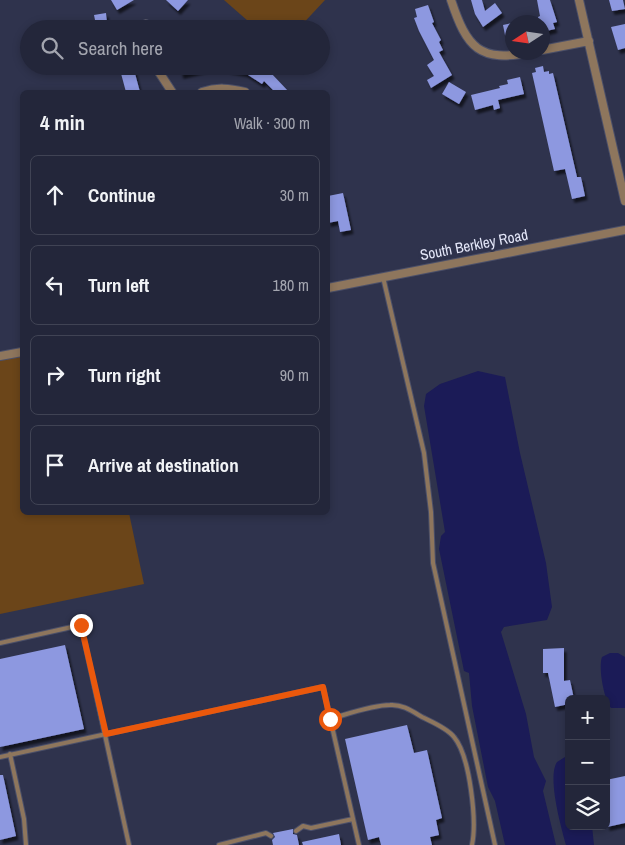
<!DOCTYPE html>
<meta charset="utf-8">
<style>
body{margin:0;font-family:"Archivo Narrow",sans-serif;background:#2f3245;color:#f1f3f6}
.controls{position:absolute;right:15px;bottom:15px;display:grid;overflow:hidden;border-radius:8px;box-shadow:0 2px 8px #0003}
.controls button{width:45px;height:45px;display:grid;place-items:center;padding:0;border:0;border-bottom:1px solid #404354;background:#23263a;color:#f1f3f6;font:25px sans-serif}
.compass{position:absolute;left:505px;top:15px;width:45px;height:45px;border-radius:50%;background:#23263a;box-shadow:0 2px 8px #0003;rotate:258deg}
.stop{position:absolute;width:15px;height:15px;margin:-11px;border:4px solid #ea580c;border-radius:50%;background:#fff}
.stop.end{background:#ea580c;border-color:#fff;box-shadow:0 1px 5px #0008}
.list{margin:0;padding:0;list-style:none}
h2{display:flex;justify-content:space-between;align-items:center;height:65px;margin:0;padding:0 20px;font-size:21px}
h2 small{font-size:16px;font-weight:400;color:#a3a5af}
.list li{display:grid;grid-template-columns:32px 1fr auto;gap:15px;align-items:center;box-sizing:border-box;height:80px;margin:0 10px 10px;padding:0 10px;border:1px solid #404354;border-radius:8px}
.list b{display:block;font-size:19px;white-space:nowrap}
.list em{font-size:16px;font-style:normal;color:#a3a5af}
.icon{flex:none;width:28px;height:28px;fill:none;stroke:currentColor;stroke-width:2;stroke-linecap:round;stroke-linejoin:round}
.map{position:relative;flex:none;width:625px;height:845px;overflow:hidden}
.search{position:absolute;background:#23263a;box-shadow:0 2px 8px #0003;left:20px;top:20px;width:310px;height:55px;display:flex;align-items:center;gap:12px;box-sizing:border-box;padding:0 18px;border-radius:28px;color:#a3a5af;font-size:19px}
.panel{position:absolute;background:#23263a;box-shadow:0 2px 8px #0003;left:20px;top:90px;width:310px;height:425px;border-radius:8px}
.map>svg:first-child{display:block}
.green{fill:#6b4519}
.water{fill:#1b1b57}
.building{fill:#8d98e0;filter:url(#shadow)}
.lines{fill:none;stroke-linecap:round;stroke-linejoin:round}
.service-casing{stroke:#4c5069;stroke-width:6}
.minor-casing{stroke:#4c5069;stroke-width:10}
.service{stroke:#8e765d;stroke-width:4}
.minor{stroke:#8e765d;stroke-width:8}
.route{stroke:#ea580c;stroke-width:6}
.labels{text-anchor:middle;stroke-width:5;stroke-linejoin:round;paint-order:stroke}
.street-label{font-size:15px;fill:#e4e7f9;stroke:#2f334d}
</style>
<div class="map">
<svg width="625" height="845" viewBox="0 0 625 845">
<defs>
<filter id="shadow"><feDropShadow dx="2.5" dy="4" stdDeviation="1" flood-color="#0009"/></filter>
</defs>
<rect width="100%" height="100%" fill="#2f334d"/>
<!-- green -->
<path class="green" d="M 224,0 L 325,0 L 298,29 L 257,29 Z
M 22,352 L 22,512 L 129,513 L 144,584 L 0,614 L 0,356 Z"/>
<!-- water -->
<path class="water" d="M 478,371 L 505,377 L 520,453 L 546,563 L 552,607 L 547,620 L 504,627 L 501,632 L 526,714 L 534,757 L 546,781 L 543,791 L 556,845 L 505,845 L 495,801 L 488,787 L 472,706 L 469,673 L 464,671 L 439,549 L 441,536 L 445,532 L 424,406 L 426,394 L 440,384 Z
M 610,653 L 618,653 L 625,657 L 625,708 L 611,708 C 604,700 598,667 602,657 Z
M 565,757 L 569,758 L 569,826 L 592,826 L 594,845 L 566,845 C 561,827 547,777 557,762 Z"/>
<!-- building -->
<path class="building" d="M 111,0 L 134,0 L 117,10 Z
M 166,0 L 188,0 L 178,11 Z
M 471,0 L 482,0 L 485,11 L 495,3 L 502,13 L 483,27 L 475,14 Z
M 537,0 L 550,0 L 557,22 L 553,23 L 555,29 L 542,32 L 542,22 L 539,22 L 538,17 L 540,16 Z
M 609,0 L 623,0 L 625,9 L 612,11 Z
M 428,5 L 434,22 L 432,23 L 441,40 L 439,42 L 443,50 L 439,52 L 452,75 L 431,88 L 427,80 L 434,76 L 427,65 L 434,60 L 419,31 L 414,18 L 417,17 L 415,9 Z
M 106,13 L 107,23 L 114,21 L 116,29 L 92,29 L 92,26 L 96,25 L 94,15 Z
M 186,22 L 188,29 L 168,29 L 167,26 Z
M 512,23 L 512,38 L 506,40 L 503,25 Z
M 625,24 L 625,48 L 618,50 L 611,27 Z
M 119,66 L 133,66 L 140,92 L 126,92 Z
M 179,66 L 206,66 L 206,69 L 181,75 Z
M 228,66 L 255,66 L 262,71 L 263,68 L 270,72 L 289,92 L 275,92 L 264,81 L 262,84 L 245,73 L 228,70 Z
M 543,66 L 544,72 L 549,71 L 549,74 L 553,73 L 577,177 L 581,177 L 585,196 L 572,199 L 565,169 L 554,171 L 532,73 L 536,72 L 535,68 Z
M 520,77 L 524,94 L 498,100 L 500,108 L 494,110 L 493,105 L 475,110 L 471,95 L 500,88 L 499,86 L 508,84 L 507,80 Z
M 449,82 L 466,92 L 459,104 L 442,94 Z
M 343,193 L 351,230 L 340,232 L 338,221 L 328,223 L 328,196 Z
M 65,645 L 84,729 L 0,747 L 0,659 Z
M 564,648 L 564,681 L 570,680 L 574,699 L 569,699 L 569,704 L 555,707 L 548,673 L 543,673 L 543,649 Z
M 407,725 L 414,753 L 427,750 L 442,818 L 436,820 L 439,835 L 430,837 L 432,845 L 381,845 L 379,837 L 368,840 L 345,739 Z
M 0,775 L 3,775 L 16,836 L 0,840 Z
M 625,776 L 625,823 L 607,827 L 606,780 Z
M 293,829 L 293,834 L 297,835 L 299,845 L 273,845 L 272,840 L 275,837 L 273,833 Z
M 339,834 L 341,845 L 303,845 L 302,842 Z"/>
<g class="lines">
<!-- service casing -->
<g class="service-casing">
<path id="service" d="M 383,277 L 424,453 L 431,512 L 433,563 L 495,845
M 0,643 L 81,625 L 129,845
M 330,719 C 348,714 372,705 390,705 C 402,704 412,711 422,717 C 432,722 447,728 454,737 C 470,756 477,821 472,845
M 10,754 L 24,819 L 26,845
M 0,757 L 323,687 L 359,845
M 296,831 L 303,826 L 311,828 L 353,819
M 219,845 L 266,833 L 271,836"/>
</g>
<!-- minor casing -->
<g class="minor-casing">
<path id="minor" d="M 451,0 C 467,48 479,63 532,52
M 579,0 L 625,201
M 146,24 L 153,29
M 542,50 L 589,41
M 155,66 L 172,92
M 202,92 C 217,87 229,88 245,92
M 328,288 L 625,230
M 0,356 L 22,352"/>
</g>
<!-- service -->
<use href="#service" class="service"/>
<!-- minor -->
<use href="#minor" class="minor"/>
</g>
<g class="lines">
<!-- route -->
<path class="route" d="M 81,625 L 106,734 L 323,687 L 330,719"/>
</g>
<g class="labels">
<!-- street labels -->
<g class="street-label">
<text transform="translate(474 245) rotate(-11)" y="5">South Berkley Road</text>
</g>
</g>
</svg>
<div class="controls">
<button>+</button>
<button>−</button>
<button><svg class="icon" aria-label="layers" viewBox="0 0 24 24"><path d="M12 4l9 5-9 5-9-5zM3 14l9 5 9-5"/></svg></button>
</div>
<svg class="compass" viewBox="-18 -18 36 36"><path d="M0-13l5 13h-10z" fill="#e53935"/><path d="M0 13l5-13h-10z" fill="#a3a5af"/></svg>
<div class="stop" style="left:330px;top:719px"></div>
<div class="stop end" style="left:81px;top:625px"></div>
<div class="search"><svg class="icon" aria-label="search" viewBox="0 0 24 24"><circle cx="10" cy="10" r="6"/><path d="M15 15l6 6"/></svg>Search here</div>
<section class="panel">
<h2>4 min<small>Walk · 300 m</small></h2>
<ul class="list">
<li><svg class="icon" aria-label="ahead" viewBox="0 0 24 24"><path d="M12 20V5M6 11l6-6 6 6"/></svg><div><b>Continue</b></div><em>30 m</em></li>
<li><svg class="icon" aria-label="left" viewBox="0 0 24 24"><path d="M17 20v-9H6M10 6l-5 5 5 5"/></svg><div><b>Turn left</b></div><em>180 m</em></li>
<li><svg class="icon" aria-label="right" viewBox="0 0 24 24"><path d="M7 20v-9h11M14 6l5 5-5 5"/></svg><div><b>Turn right</b></div><em>90 m</em></li>
<li><svg class="icon" aria-label="arrive" viewBox="0 0 24 24"><path d="M6 21V4h12l-3 4 3 4H6"/></svg><div><b>Arrive at destination</b></div></li>
</ul>
</section>
</div>
